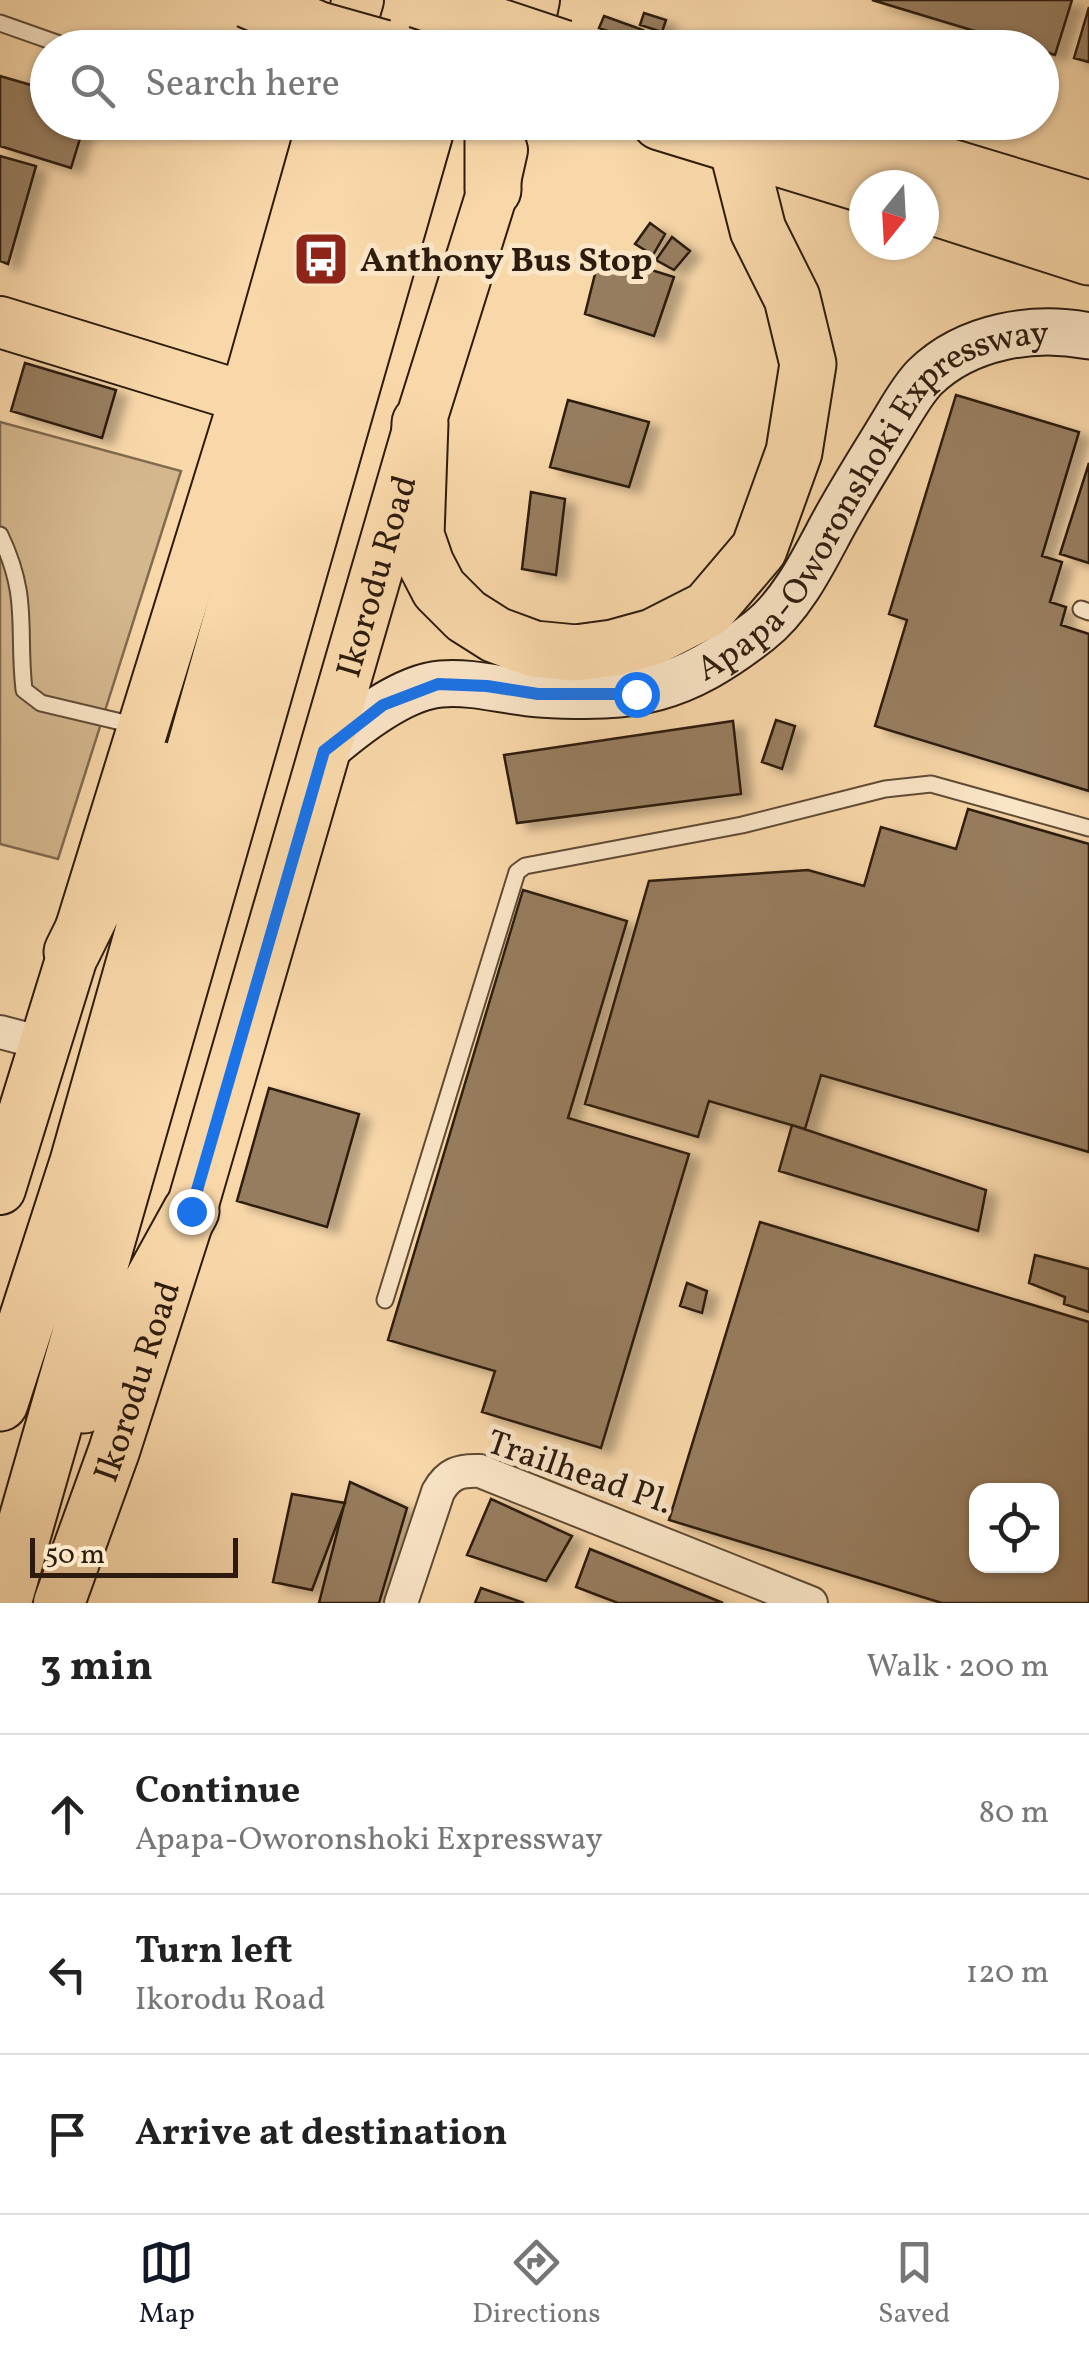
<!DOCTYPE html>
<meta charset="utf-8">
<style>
body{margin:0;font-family:Vollkorn,serif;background:#f2f2f2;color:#222}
.controls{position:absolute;right:30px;bottom:30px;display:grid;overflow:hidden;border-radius:20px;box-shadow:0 2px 8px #0004}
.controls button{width:90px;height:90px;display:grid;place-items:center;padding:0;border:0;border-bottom:2px solid #e0e0e0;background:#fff;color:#222;font:50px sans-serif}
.compass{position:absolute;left:849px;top:170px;width:90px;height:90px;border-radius:50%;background:#fff;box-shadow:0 2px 8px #0004;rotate:198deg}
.scale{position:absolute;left:30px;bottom:25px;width:208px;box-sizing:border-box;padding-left:10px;border:5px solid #2d1c0d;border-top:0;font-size:28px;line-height:35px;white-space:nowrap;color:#2d1c0d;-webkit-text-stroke:8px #fae5c7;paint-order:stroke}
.stop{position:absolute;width:30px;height:30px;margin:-22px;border:8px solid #1a73e8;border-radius:50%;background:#fff}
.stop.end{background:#1a73e8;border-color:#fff;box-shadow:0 2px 10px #0008}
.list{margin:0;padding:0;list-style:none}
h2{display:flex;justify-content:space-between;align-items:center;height:130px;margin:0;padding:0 40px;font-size:42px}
h2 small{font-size:32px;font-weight:400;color:#767676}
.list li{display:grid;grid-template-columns:65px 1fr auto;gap:30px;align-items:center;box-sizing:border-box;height:160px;padding:0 40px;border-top:2px solid #e0e0e0}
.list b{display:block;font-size:38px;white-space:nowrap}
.list p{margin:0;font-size:32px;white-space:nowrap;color:#767676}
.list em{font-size:32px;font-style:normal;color:#767676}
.icon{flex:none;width:55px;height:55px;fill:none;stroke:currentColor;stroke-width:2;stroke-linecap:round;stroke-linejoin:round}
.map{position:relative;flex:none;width:1089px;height:1603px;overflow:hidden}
.search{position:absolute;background:#fff;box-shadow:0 2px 8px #0004;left:30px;right:30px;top:30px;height:110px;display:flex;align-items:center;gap:25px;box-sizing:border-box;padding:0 35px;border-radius:55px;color:#767676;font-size:38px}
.sheet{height:610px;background:#fff}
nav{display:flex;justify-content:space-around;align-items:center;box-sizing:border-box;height:140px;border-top:2px solid #e0e0e0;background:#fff;font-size:28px;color:#767676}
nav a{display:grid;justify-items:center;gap:5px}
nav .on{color:#111827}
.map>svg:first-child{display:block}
.green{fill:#d5b78e;stroke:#816a4e;stroke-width:2.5}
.building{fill:#977d5e;stroke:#2d1c0d;stroke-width:2.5;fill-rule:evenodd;filter:url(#shadow)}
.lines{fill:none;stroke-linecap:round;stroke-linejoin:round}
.lane-casing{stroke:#604b34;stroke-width:19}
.street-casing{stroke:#604b34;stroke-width:36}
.secondary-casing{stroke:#2d1c0d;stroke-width:49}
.primary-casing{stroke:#2d1c0d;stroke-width:54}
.highway-casing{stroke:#2d1c0d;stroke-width:59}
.lane{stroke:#fae5c7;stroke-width:15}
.street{stroke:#fae5c7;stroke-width:32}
.secondary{stroke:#fae5c7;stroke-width:45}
.primary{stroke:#f8d7a9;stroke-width:50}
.highway{stroke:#f8d7a9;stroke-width:55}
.highway-bridge-casing{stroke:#2d1c0d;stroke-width:59;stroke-linecap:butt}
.highway-bridge{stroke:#f8d7a9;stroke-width:55}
.route{stroke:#1a73e8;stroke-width:12}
.labels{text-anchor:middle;stroke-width:10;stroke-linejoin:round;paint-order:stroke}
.poi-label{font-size:35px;font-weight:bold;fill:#2d1c0d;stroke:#fae5c7;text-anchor:start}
.street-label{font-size:35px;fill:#2d1c0d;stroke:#fae5c7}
</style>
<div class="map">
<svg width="1089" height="1603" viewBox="0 0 1089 1603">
<defs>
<filter id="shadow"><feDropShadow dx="11" dy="6" stdDeviation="5" flood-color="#0004"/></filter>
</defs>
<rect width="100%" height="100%" fill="#f8d7a9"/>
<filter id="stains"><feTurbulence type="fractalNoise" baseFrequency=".002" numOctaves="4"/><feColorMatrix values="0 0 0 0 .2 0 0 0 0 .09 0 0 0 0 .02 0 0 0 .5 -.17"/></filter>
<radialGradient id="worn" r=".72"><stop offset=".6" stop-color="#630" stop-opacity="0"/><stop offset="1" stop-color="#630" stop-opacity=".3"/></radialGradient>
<!-- green -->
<path class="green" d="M 0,422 L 181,471 L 58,859 L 0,844 Z"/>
<!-- building -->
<path class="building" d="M 872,0 L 1072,0 L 1055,55 L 1042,51 L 1042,48 L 1031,48 Z
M 1089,7 L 1089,62 L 1074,58 Z
M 644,13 L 666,20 L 662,32 L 640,25 Z
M 604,16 L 643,30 L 639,43 L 599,28 Z
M 0,76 L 48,90 L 48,122 L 85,122 L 71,168 L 0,146 Z
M 0,156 L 36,166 L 8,264 L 0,261 Z
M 650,223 L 665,234 L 653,255 L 635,244 Z
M 672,237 L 690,251 L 674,270 L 656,260 Z
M 600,254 L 674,277 L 654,336 L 585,314 Z
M 25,363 L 116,390 L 102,438 L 11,411 Z
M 956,395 L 1079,432 L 1042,556 L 1062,562 L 1050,602 L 1066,607 L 1061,625 L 1089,634 L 1089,791 L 875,726 L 907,620 L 889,614 Z
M 568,400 L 649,422 L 629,487 L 550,467 Z
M 1089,463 L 1089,563 L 1060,554 Z
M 531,492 L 565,499 L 556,575 L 522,569 Z
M 776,720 L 795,726 L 782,769 L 762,762 Z
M 733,721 L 741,794 L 517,823 L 504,755 Z
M 968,809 L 1089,844 L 1089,1152 L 821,1075 L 805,1129 L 709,1101 L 698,1137 L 585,1104 L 649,881 L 808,870 L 864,886 L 881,827 L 956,849 Z
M 523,890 L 627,921 L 568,1118 L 689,1154 L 601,1448 L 482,1412 L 495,1371 L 388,1340 Z
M 269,1088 L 359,1114 L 327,1227 L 237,1201 Z
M 792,1125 L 986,1190 L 978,1231 L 779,1171 Z
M 760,1222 L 1089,1322 L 1089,1603 L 942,1603 L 669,1520 ZM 976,1490 L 1052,1490 L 1052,1566 L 976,1566 Z
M 1035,1255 L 1089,1269 L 1089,1312 L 1064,1304 L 1065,1297 L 1029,1283 Z
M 687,1283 L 707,1291 L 702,1313 L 680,1306 Z
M 350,1482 L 407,1508 L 379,1603 L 319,1603 Z
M 292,1494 L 345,1503 L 312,1590 L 273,1582 Z
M 491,1499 L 572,1536 L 546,1581 L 467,1555 Z
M 590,1549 L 723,1603 L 618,1603 L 576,1587 Z
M 481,1588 L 524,1603 L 475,1603 Z"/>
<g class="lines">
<!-- lane casing -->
<g class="lane-casing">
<path id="lane" d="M 0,23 L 71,48
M 0,535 C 30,598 17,627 24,690 L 41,703 L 138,726
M 1081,609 L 1089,612
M 385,1300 L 517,872 L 525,866 L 742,825 L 885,789 L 931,784 L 1089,828"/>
</g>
<!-- street casing -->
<g class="street-casing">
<path id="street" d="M 0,1032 L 42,1043
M 401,1603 L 438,1492 C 448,1474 459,1470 480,1471 L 811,1603"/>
</g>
<!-- secondary casing -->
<g class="secondary-casing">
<g id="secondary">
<path id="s1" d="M 324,751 C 353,726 402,687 441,684 C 474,681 507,692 540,694 C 636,700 682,691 759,631 C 790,607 811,566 829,532 C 848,496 870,462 891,427 C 901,411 912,390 925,377 C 967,336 1034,325 1089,336"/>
</g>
</g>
<!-- primary casing -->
<g class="primary-casing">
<g id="primary">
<path d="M 344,48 L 358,0"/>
<path d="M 524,48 L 534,0"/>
<path d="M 0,322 L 244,397"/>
<path d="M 0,1189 L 243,405 L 323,122"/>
<path id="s2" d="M 59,1603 L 114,1451 L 191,1211 L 420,423 L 493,190 L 502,150"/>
</g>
</g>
<!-- highway casing -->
<g class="highway-casing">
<path id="highway" d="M 493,122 L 493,190
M 660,122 L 866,185
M 801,122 L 1089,209
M 924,204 L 1089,257
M 420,423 L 416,535 L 426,564 L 439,589 L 466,616 L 496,635 L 534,649 L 576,653 L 613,648 L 653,637 L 708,609 L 759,549 L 794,452 L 808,364 L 792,298 L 758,230 L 736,143
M 72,952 L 162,770
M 0,1403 L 78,1162 L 372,122
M 84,1405 L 191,1211
M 3,1603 L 428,122"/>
</g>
<!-- lane -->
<use href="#lane" class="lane"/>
<!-- street -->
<use href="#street" class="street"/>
<!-- secondary -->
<use href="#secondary" class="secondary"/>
<!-- primary -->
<use href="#primary" class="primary"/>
<!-- highway -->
<use href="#highway" class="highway"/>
<!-- highway-bridge casing -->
<g class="highway-bridge-casing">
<path id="highway-bridge" d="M 248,0 L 319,30 L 383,48
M 418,0 L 563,48"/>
</g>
<!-- highway-bridge -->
<use href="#highway-bridge" class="highway-bridge"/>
</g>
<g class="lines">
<!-- route -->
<path class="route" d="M 191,1211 L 324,751 L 383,705 L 438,684 L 487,686 L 538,694 L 636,694"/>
</g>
<!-- icons -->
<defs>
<g id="bus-square" transform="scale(2.875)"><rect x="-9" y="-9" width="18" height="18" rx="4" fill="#8f2418" stroke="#fae5c7"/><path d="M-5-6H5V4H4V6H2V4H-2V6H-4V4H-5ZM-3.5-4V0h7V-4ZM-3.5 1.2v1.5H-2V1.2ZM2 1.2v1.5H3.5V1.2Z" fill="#fff"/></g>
</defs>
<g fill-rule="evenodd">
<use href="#bus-square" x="321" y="259"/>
</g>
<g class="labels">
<!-- poi labels -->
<g class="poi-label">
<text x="360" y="271">Anthony Bus Stop</text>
</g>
<!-- street labels -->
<g class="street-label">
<text dy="12" stroke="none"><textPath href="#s1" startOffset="655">Apapa-Oworonshoki Expressway</textPath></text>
<text dy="12" stroke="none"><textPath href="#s2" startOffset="1075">Ikorodu Road</textPath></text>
<text dy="12" stroke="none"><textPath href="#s2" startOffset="235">Ikorodu Road</textPath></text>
<text transform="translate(580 1471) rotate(19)" y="12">Trailhead Pl.</text>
</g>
</g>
<rect width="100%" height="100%" filter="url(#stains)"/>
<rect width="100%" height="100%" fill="url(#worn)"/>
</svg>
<div class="controls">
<button><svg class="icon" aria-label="locate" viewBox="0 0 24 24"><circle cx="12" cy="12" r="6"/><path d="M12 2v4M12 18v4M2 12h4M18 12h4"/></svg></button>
</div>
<svg class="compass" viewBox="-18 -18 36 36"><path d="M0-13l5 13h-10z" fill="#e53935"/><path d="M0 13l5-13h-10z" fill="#767676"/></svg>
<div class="scale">50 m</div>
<div class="stop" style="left:636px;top:694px"></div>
<div class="stop end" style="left:191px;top:1211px"></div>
<div class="search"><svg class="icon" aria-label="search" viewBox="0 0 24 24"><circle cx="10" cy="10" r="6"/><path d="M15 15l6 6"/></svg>Search here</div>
</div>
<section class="sheet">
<h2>3 min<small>Walk · 200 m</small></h2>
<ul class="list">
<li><svg class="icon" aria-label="ahead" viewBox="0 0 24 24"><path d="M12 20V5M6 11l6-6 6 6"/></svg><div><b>Continue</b><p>Apapa-Oworonshoki Expressway</p></div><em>80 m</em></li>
<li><svg class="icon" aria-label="left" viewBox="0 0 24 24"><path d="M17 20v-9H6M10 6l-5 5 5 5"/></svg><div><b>Turn left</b><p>Ikorodu Road</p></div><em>120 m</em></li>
<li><svg class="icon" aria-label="arrive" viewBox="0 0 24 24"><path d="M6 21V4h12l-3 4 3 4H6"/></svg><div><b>Arrive at destination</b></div></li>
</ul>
</section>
<nav>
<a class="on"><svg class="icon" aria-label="map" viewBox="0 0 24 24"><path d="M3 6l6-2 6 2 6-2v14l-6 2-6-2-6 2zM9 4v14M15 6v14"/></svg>Map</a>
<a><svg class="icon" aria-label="directions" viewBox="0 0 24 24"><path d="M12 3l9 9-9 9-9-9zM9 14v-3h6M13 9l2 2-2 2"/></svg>Directions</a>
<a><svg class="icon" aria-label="saved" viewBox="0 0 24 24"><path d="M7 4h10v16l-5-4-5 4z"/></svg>Saved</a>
</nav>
